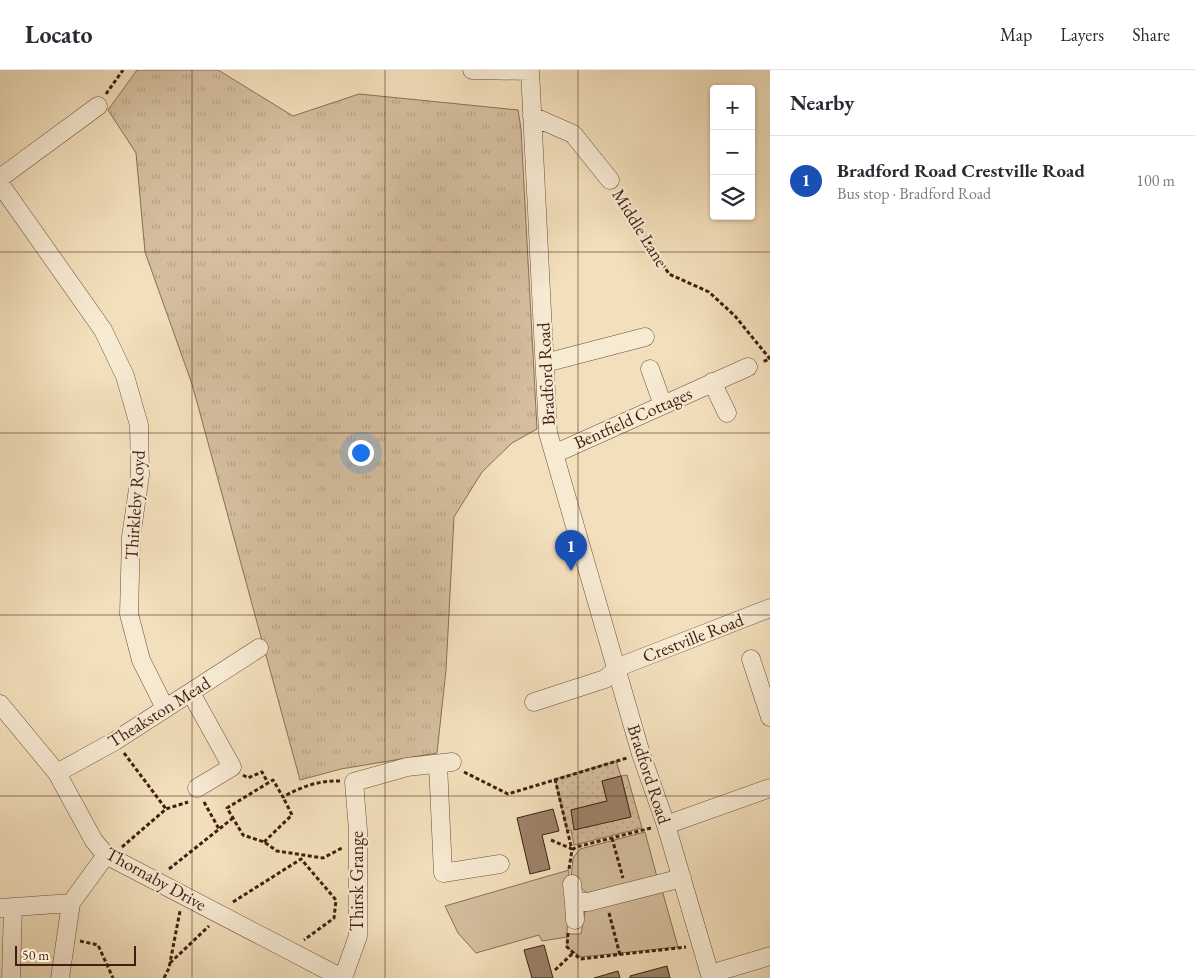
<!DOCTYPE html>
<meta charset="utf-8">
<style>
body{margin:0;font-family:"EB Garamond",serif;background:#f7f7f7;color:#2b2b33}
.controls{position:absolute;right:15px;top:15px;display:grid;overflow:hidden;border-radius:5px;box-shadow:0 1px 4px #0004}
.controls button{width:45px;height:45px;display:grid;place-items:center;padding:0;border:0;border-bottom:1px solid #e1e1e2;background:#fff;color:#2b2b33;font:25px sans-serif}
.scale{position:absolute;left:15px;bottom:12px;width:121px;box-sizing:border-box;padding-left:5px;border:2px solid #411e10;border-top:0;font-size:14px;line-height:18px;white-space:nowrap;color:#411e10;-webkit-text-stroke:4px #f7ead3;paint-order:stroke}
.you{position:absolute;left:360px;top:382px;width:18px;height:18px;margin:-12px;border:4px solid #fff;border-radius:50%;background:#1a73e8;box-shadow:0 0 0 8px #1a73e833}
.badge{display:grid;place-items:center;width:32px;height:32px;border-radius:50%;background:#8f2418;color:#fff;font-size:16px;font-weight:700}
.pin{position:absolute;translate:-50% -41px;filter:drop-shadow(0 1px 2px #0008)}
.pin::after{content:'';position:absolute;top:26px;width:18px;height:15px;background:inherit;clip-path:polygon(0 0,100% 0,50% 100%)}
.list{margin:0;padding:0;list-style:none}
h2{display:flex;justify-content:space-between;align-items:center;height:65px;margin:0;padding:0 20px;font-size:21px}
h2 small{font-size:16px;font-weight:400;color:#7c7c81}
.list li{display:grid;grid-template-columns:32px 1fr auto;gap:15px;align-items:center;box-sizing:border-box;height:90px;padding:0 20px;border-top:1px solid #e1e1e2}
.list b{display:block;font-size:19px;white-space:nowrap}
.list p{margin:0;font-size:16px;white-space:nowrap;color:#7c7c81}
.list em{font-size:16px;font-style:normal;color:#7c7c81}
.icon{flex:none;width:28px;height:28px;fill:none;stroke:currentColor;stroke-width:2;stroke-linecap:round;stroke-linejoin:round}
.map{position:relative;flex:none;width:770px;height:908px;overflow:hidden}
header{display:flex;align-items:center;gap:30px;box-sizing:border-box;height:70px;padding:0 25px;background:#fff;border-bottom:1px solid #e1e1e2}
header strong{font-size:24px}
nav{display:flex;gap:28px;margin-inline-start:auto;font-size:18px}
main{display:flex}
aside{flex:1;background:#fff}
.map>svg:first-child{display:block}
.grass{fill:#d4be9e;stroke:#8a6e57}
.park{fill:url(#park-tufts);stroke:#8a6e57}
.garden{fill:url(#garden-dots);stroke:#8a6e57;fill-rule:evenodd}
.building{fill:#9d8269;stroke:#411e10}
.lines{fill:none;stroke-linecap:round;stroke-linejoin:round}
.minor-casing{stroke:#6d4e3b;stroke-width:19}
.path{stroke:#411e10;stroke-width:3;stroke-dasharray:4 2.5;stroke-linecap:butt}
.minor{stroke:#f7ead3;stroke-width:18}
.grid{fill:none;stroke:#411e10;stroke-width:1;stroke-opacity:0.55}
.labels{text-anchor:middle;stroke-width:4.5;stroke-linejoin:round;paint-order:stroke}
.street-label{font-size:18px;fill:#411e10;stroke:#f7ead3}
</style>
<header>
<strong>Locato</strong>
<nav><a>Map</a><a>Layers</a><a>Share</a></nav>
</header>
<main>
<div class="map">
<svg width="770" height="908" viewBox="0 0 770 908">
<defs>
<pattern id="park-tufts" width="24" height="20" patternUnits="userSpaceOnUse" patternTransform="scale(1.25)"><rect width="24" height="20" fill="#d4be9e"/><path d="M3 7l-1-3M5 7V3M7 7l1-3M15 17l-1-3M17 17v-4M19 17l1-3" fill="none" stroke="#b7a387"/></pattern>
<pattern id="garden-dots" width="8" height="8" patternUnits="userSpaceOnUse" patternTransform="scale(1.25)"><rect width="8" height="8" fill="#d4be9e"/><path d="M2 2h.1M6 6h.1" fill="none" stroke="#b7a387" stroke-width="1.8" stroke-linecap="round"/></pattern>
</defs>
<rect width="100%" height="100%" fill="#f2dfbb"/>
<filter id="stains"><feTurbulence type="fractalNoise" baseFrequency=".004" numOctaves="4"/><feColorMatrix values="0 0 0 0 .2 0 0 0 0 .09 0 0 0 0 .02 0 0 0 .5 -.17"/></filter>
<radialGradient id="worn" r=".72"><stop offset=".6" stop-color="#630" stop-opacity="0"/><stop offset="1" stop-color="#630" stop-opacity=".3"/></radialGradient>
<!-- grass -->
<path class="grass" d="M 645,762 L 657,807 L 587,823 L 571,809 L 573,788 L 580,779 Z
M 569,800 L 567,864 L 581,864 L 585,841 L 662,820 L 678,877 L 581,887 L 567,877 L 567,867 L 542,871 L 539,865 L 476,883 L 458,863 L 445,836 Z"/>
<!-- park -->
<path class="park" d="M 137,0 L 218,0 L 293,46 L 359,24 L 518,40 L 521,59 L 537,359 L 512,373 L 482,402 L 454,447 L 446,600 L 437,683 L 341,699 L 300,710 L 192,314 L 145,182 L 136,83 L 108,40 Z"/>
<!-- garden -->
<path class="garden" d="M 616,691 L 621,706 L 627,705 L 642,758 L 574,775 L 571,760 L 567,761 L 555,709 ZM 621,706 L 631,747 L 575,758 L 571,740 L 607,731 L 602,711 Z"/>
<!-- building -->
<path class="building" d="M 621,706 L 631,747 L 574,760 L 571,740 L 607,731 L 602,711 Z
M 553,739 L 559,761 L 542,765 L 550,799 L 530,804 L 517,748 Z
M 544,875 L 553,908 L 532,908 L 524,880 Z
M 667,896 L 670,908 L 630,908 L 630,906 Z
M 618,901 L 620,908 L 594,908 Z"/>
<g class="lines">
<!-- minor casing -->
<g class="minor-casing">
<path id="minor" d="M 472,0 L 530,1
M 530,0 L 548,363 L 641,684 L 666,755 L 711,908
M 532,46 L 573,64 L 610,110
M 0,108 L 98,36
M 0,114 L 103,260 L 125,306 L 139,355 L 140,405 L 131,467 L 129,544 L 141,590 L 165,638
M 545,293 L 645,267
M 650,299 L 663,335
M 712,312 L 727,343
M 554,384 L 748,297
M 751,589 L 770,647
M 616,598 L 770,538
M 191,623 L 232,697 L 197,718
M 534,632 L 605,609 L 617,599
M 0,634 L 57,703 L 94,771 L 106,785 L 342,908
M 438,694 L 443,803 L 500,794
M 57,703 L 115,671 L 259,578
M 666,755 L 770,718
M 572,814 L 574,832 L 588,832 L 682,808
M 574,832 L 575,850
M 0,838 L 71,833
M 710,904 L 770,886
M 11,908 L 13,838
M 60,908 L 71,833 L 106,785
M 343,908 L 358,866 L 358,760 L 354,712 L 407,697 L 452,692"/>
</g>
<!-- path -->
<path class="path" d="M 106,24 L 123,0
M 618,122 L 669,204 L 709,222 L 735,246 L 770,289 L 762,292
M 124,683 L 166,739
M 464,702 L 508,724 L 627,688
M 243,705 L 248,708 L 262,702 L 268,713
M 555,709 L 572,780
M 340,711 C 320,710 300,717 283,727 L 273,710 L 227,738 L 243,765 L 264,772 L 277,781 L 323,788 L 342,778
M 204,732 L 219,759
M 612,768 L 623,808
M 551,770 L 572,779
M 264,772 L 292,745 L 283,727
M 122,777 L 166,739 L 188,732
M 169,799 L 233,748
M 569,799 L 572,780 L 576,777 L 651,758
M 233,832 L 301,789 L 336,830 L 334,848 L 304,870
M 609,843 L 620,885
M 568,863 L 567,877 L 580,889 L 686,877
M 80,871 L 98,875 L 113,908
M 170,893 L 209,856
M 555,900 L 573,883
M 164,908 L 169,898 L 180,841"/>
<!-- minor -->
<use href="#minor" class="minor"/>
</g>
<!-- grid -->
<path class="grid" d="M 192,0 L 192,908M 385,0 L 385,908M 578,0 L 578,908M 0,182 L 770,182M 0,363 L 770,363M 0,545 L 770,545M 0,726 L 770,726"/>
<g class="labels">
<!-- street labels -->
<g class="street-label">
<text transform="translate(640 158) rotate(58)" y="6">Middle Lane</text>
<text transform="translate(546 304) rotate(-93)" y="6">Bradford Road</text>
<text transform="translate(633 348) rotate(-24)" y="6">Bentfield Cottages</text>
<text transform="translate(135 435) rotate(-86)" y="6">Thirkleby Royd</text>
<text transform="translate(693 568) rotate(-21)" y="6">Crestville Road</text>
<text transform="translate(159 642) rotate(-32)" y="6">Theakston Mead</text>
<text transform="translate(649 704) rotate(72)" y="6">Bradford Road</text>
<text transform="translate(156 809) rotate(29)" y="6">Thornaby Drive</text>
<text transform="translate(357 811) rotate(-90)" y="6">Thirsk Grange</text>
</g>
</g>
<rect width="100%" height="100%" filter="url(#stains)"/>
<rect width="100%" height="100%" fill="url(#worn)"/>
</svg>
<div class="controls">
<button>+</button>
<button>−</button>
<button><svg class="icon" aria-label="layers" viewBox="0 0 24 24"><path d="M12 4l9 5-9 5-9-5zM3 14l9 5 9-5"/></svg></button>
</div>
<div class="scale">50 m</div>
<div class="you"></div>
<div class="pin badge" style="left:571px;top:501px;background:#1a4fb4">1</div>
</div>
<aside>
<h2>Nearby<small></small></h2>
<ul class="list">
<li><span class="badge" style="background:#1a4fb4">1</span><div><b>Bradford Road Crestville Road</b><p>Bus stop · Bradford Road</p></div><em>100 m</em></li>
</ul>
</aside>
</main>
